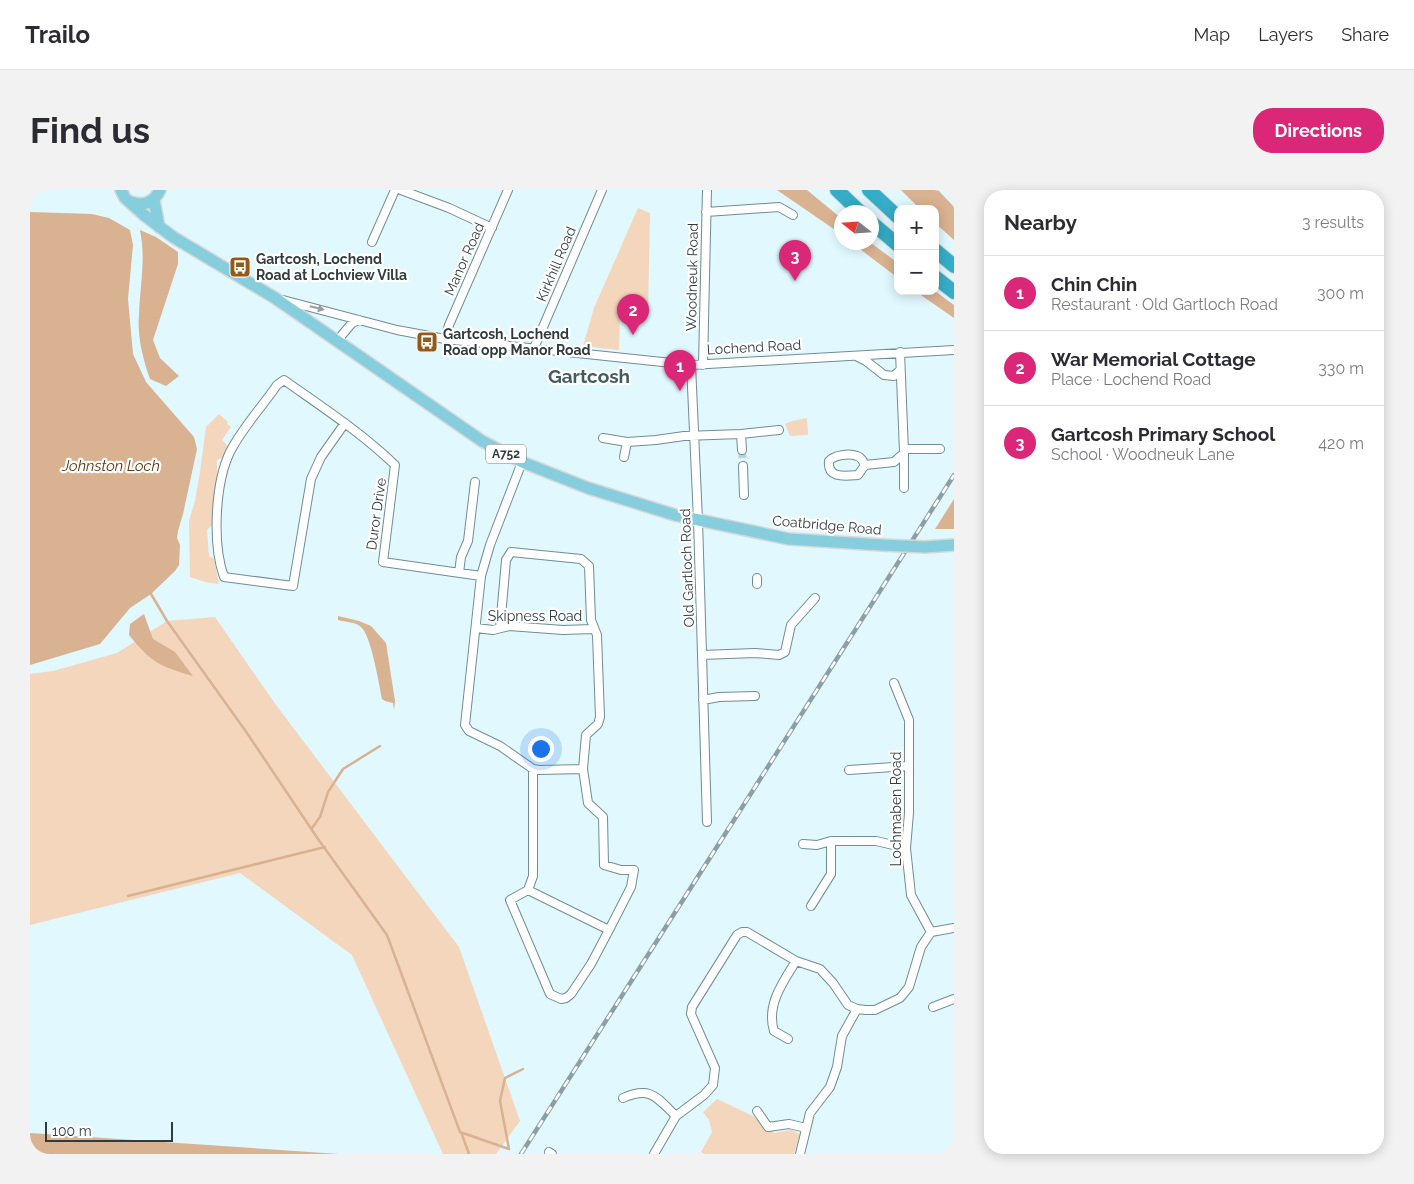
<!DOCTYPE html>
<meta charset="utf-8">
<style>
body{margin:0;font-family:Raleway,sans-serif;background:#f2f2f3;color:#2b2b33}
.controls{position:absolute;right:15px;top:15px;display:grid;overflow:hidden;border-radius:10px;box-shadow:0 2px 12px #0003}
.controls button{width:45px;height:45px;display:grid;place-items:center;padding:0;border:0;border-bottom:1px solid #e1e1e2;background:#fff;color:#2b2b33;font:25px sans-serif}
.compass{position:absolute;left:804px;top:15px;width:45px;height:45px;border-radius:50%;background:#fff;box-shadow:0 2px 12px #0003;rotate:287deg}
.scale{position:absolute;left:15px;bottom:12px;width:128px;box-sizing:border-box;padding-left:5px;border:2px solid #303b3e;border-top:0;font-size:14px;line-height:18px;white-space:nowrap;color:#303b3e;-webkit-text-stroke:4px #fff;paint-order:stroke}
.you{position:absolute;left:510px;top:558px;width:18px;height:18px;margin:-12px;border:4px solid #fff;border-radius:50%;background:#1a73e8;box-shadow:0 0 0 8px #1a73e833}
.badge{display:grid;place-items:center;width:32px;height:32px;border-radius:50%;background:#db2777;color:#fff;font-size:16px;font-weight:700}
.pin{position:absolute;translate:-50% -41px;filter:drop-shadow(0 1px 2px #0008)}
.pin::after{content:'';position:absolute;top:26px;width:18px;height:15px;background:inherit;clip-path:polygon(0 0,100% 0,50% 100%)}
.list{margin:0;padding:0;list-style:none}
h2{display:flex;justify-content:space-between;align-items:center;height:65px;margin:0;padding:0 20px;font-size:21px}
h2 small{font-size:16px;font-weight:400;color:#7c7c81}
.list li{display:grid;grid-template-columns:32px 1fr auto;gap:15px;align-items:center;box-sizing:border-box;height:75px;padding:0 20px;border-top:1px solid #e1e1e2}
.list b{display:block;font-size:19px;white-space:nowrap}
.list p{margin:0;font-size:16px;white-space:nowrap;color:#7c7c81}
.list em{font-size:16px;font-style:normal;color:#7c7c81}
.map{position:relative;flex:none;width:924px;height:964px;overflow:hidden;border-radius:20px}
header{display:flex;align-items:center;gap:30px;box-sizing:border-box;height:70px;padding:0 25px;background:#fff;border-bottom:1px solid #e1e1e2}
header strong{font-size:24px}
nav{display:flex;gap:28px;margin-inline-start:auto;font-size:18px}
.intro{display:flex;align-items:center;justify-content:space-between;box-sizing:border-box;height:120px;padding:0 30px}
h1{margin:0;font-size:35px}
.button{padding:12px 22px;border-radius:20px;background:#db2777;color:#fff;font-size:18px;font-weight:700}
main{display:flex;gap:30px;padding:0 30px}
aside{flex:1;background:#fff;border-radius:20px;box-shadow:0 2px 12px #0003}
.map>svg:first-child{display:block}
.green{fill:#f4d6bd}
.forest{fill:#d9b291}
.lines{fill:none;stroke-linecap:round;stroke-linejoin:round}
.stream{stroke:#d9b291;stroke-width:2.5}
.street-tunnel{stroke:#bdd2d8;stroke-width:8;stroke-dasharray:8 4;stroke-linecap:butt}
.street-casing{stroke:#718c94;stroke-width:10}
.primary-casing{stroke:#d6d8d8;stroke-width:14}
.highway-casing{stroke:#d6d8d8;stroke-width:16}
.street{stroke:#fff;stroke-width:8}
.primary{stroke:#86cede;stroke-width:11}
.highway{stroke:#35adc8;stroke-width:14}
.rail-casing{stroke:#8d9fa4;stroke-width:4.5}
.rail{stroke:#fff;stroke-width:2.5;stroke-dasharray:8;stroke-linecap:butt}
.primary-bridge-casing{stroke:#d6d8d8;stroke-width:14;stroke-linecap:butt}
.primary-bridge{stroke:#86cede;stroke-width:11}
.oneway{fill:#989d9e}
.labels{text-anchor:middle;stroke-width:4.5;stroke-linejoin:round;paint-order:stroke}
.shield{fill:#fff;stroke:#6e7678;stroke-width:1}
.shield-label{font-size:12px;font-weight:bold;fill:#303b3e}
.poi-label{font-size:14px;font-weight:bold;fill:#303b3e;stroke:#fff;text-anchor:start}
.street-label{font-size:14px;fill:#303b3e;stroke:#fff}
.water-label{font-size:15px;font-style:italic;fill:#5a340c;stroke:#fff}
.district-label{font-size:19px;font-weight:bold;fill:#435c63;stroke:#fff}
</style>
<header>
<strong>Trailo</strong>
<nav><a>Map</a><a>Layers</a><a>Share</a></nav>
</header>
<div class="intro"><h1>Find us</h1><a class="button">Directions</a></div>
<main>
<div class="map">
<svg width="924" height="964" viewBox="0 0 924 964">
<rect width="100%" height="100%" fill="#e0f8fe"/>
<!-- green -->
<path class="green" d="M 608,18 L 620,23 L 618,125 L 590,122 L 589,160 L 553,156 L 564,118 Z
M 189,224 L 198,232 L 197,234 L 201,237 L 192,250 L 198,256 L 194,267 L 187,270 L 187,301 L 182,335 L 177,340 L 179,366 L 184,369 L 189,394 L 175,392 L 160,387 L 159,331 L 165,311 L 170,282 L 176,237 Z
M 777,228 L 778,245 L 760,246 L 755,234 L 762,231 Z
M 185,427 L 246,515 L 429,757 L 490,931 L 466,964 L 413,964 L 322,765 L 210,683 L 0,735 L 0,484 L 23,481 L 87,463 L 137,431 Z
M 687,909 L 725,927 L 744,943 L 761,940 L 770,944 L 764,964 L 674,964 L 671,962 L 682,942 L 679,930 L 673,922 Z"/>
<!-- forest -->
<path class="forest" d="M 747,0 L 777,0 L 811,28 L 811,44 Z
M 871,0 L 908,0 L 924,17 L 924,50 L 905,33 L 905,19 L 890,19 Z
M 0,22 L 62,24 L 79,28 L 100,40 L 103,55 L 98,109 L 103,164 L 116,192 L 164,247 L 167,259 L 153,324 L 148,341 L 147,348 L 150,355 L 149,375 L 145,381 L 121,404 L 100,418 L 70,454 L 0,475 Z
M 110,40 L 126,47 L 148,62 L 148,74 L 123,150 L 130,168 L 149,186 L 136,196 L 120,189 C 113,169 107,146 109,125 C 110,94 116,71 110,40 Z
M 822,53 L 841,53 L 868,73 L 868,88 Z
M 885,101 L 905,101 L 924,115 L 924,128 Z
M 924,309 L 924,339 L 905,339 Z
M 114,424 L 123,449 L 145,462 L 163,486 C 129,476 122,473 99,445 L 100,434 Z
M 308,426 L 329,431 L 341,436 L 356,453 L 365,511 L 364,520 L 363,513 L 355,511 L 352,509 C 349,494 341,445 331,437 C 326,432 315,432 308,430 Z
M 0,943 L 309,964 L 0,964 Z"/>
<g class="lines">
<!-- stream -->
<path class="stream" d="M 121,404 L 137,431 L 217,543 L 288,649 L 357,745 L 430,942 L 479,959
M 282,638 L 290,627 L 298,602 L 313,579 L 350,556
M 98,706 L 295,657
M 431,942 L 439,964
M 479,959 L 470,911 L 475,888 L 493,879"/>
<!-- street-tunnel -->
<path class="street-tunnel" d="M 712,260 L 713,276"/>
<!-- street casing -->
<g class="street-casing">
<path id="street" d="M 371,0 L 419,18 L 462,38
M 676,22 L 749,17 L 763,25
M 342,52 L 365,0
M 253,110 L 367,140 L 415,149 L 661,175 L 924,160
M 415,149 L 419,135 L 478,0
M 307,151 L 322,133 L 329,130
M 504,158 L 572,0
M 870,162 L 874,262 L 874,298
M 826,166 L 836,171 L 854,185 L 864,186 L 870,180
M 661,175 L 668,330 L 677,632
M 673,175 L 677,0
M 315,233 L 291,267 L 281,289 L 263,396 L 194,387 C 182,354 185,293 200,262 C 212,238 232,217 247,195 L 254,190 C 292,217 332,243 365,275 L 353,372 L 451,386
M 711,244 L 712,260
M 573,248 L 597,252
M 874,259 L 910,259
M 594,267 L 597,252 L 626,250 L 654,246 L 711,244 L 749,240
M 835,275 C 833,271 831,267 827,266 C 819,263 804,265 799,271 C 797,289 815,286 828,285 L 835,275 L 864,272 L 873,264
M 713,276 L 714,305
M 429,383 L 431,367 L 438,351 L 445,292
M 727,394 L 727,388
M 446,438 L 463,440 L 479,436 L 533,440 L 563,439
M 470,438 L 476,370 L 481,362 L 551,369 L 559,376 L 561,430 L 567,445 L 570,527 L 568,534 L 556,545 L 553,579 L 509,580 L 503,579 L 470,556 L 439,541 L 435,535 L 451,386 L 460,355 L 492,272
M 672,465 L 725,463 L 749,465 L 755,462 L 761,435 L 785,408
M 864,493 L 879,530 L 879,623 L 876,658 L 881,705 L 901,742
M 673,510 L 689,507 L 725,506
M 503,579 L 503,686 L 498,700 L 480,710 L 520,804 L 531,809 L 536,808 L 541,804 L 561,774 L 579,740 L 601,697 L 604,680 L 591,680 L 574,675 L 573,627 L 558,613 L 553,579
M 819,580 L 878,576
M 773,654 L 787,655 L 801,651 L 846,651 L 876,658
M 498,700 L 579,740
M 781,716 L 801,684 L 801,651
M 903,817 L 924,809
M 758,849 L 744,841 C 736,815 753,792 766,771
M 593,908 C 621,896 626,907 646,926
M 727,921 L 738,937 L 759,934 L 776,938
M 519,962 L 522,964
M 624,964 L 646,926 L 674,905 L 683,895 L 685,878 L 661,824 L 662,817 L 707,745 L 712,742 L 717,742 L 766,771 L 790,779 L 803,793 L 818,815 L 827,819 L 836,820 L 845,820 L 870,808 L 879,797 L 891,757 L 901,742 L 924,738
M 770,964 L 780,923 L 800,897 L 807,877 L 812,846 L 827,819"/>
</g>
<!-- primary casing -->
<g class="primary-casing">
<path id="primary" d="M 91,0 L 95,8 L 114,25 L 143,47 L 245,108 L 452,251 L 492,272 L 558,298 L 645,325 L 759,349 L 852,355
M 124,10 L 129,37
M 101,12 C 114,17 124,12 130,0
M 895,357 L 924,355"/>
</g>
<!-- highway casing -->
<g class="highway-casing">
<path id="highway" d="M 807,0 L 830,22
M 839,0 L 868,27
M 842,33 L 868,55
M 905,60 L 924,76
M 905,87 L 924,102"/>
</g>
<!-- street -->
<use href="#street" class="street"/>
<!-- primary -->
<use href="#primary" class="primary"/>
<!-- highway -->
<use href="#highway" class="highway"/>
<!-- rail casing -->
<g class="rail-casing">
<path id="rail" d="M 491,964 L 924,285"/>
</g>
<!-- rail -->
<use href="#rail" class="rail"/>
<!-- primary-bridge casing -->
<g class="primary-bridge-casing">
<path id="primary-bridge" d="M 852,355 L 895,357"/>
</g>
<!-- primary-bridge -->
<use href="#primary-bridge" class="primary-bridge"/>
</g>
<!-- one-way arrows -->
<defs><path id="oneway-solid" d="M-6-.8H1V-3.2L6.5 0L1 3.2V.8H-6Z" transform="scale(1.25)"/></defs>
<use class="oneway" href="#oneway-solid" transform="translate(287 118) rotate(14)"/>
<!-- icons -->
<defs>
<g id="bus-square" transform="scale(1.125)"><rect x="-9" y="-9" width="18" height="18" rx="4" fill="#945919" stroke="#fff"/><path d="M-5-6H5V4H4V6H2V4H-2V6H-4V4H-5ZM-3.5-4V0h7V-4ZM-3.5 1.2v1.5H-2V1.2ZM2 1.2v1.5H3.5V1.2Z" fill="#fff"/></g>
</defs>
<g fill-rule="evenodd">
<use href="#bus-square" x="210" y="77"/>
<use href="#bus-square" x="397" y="152"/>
</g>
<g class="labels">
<!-- shield labels -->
<rect class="shield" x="456" y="254.5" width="40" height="19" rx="4"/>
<g class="shield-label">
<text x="476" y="268">A752</text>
</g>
<!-- poi labels -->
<g class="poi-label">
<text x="226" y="74">Gartcosh, Lochend<tspan x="226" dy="16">Road at Lochview Villa</tspan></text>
<text x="413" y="149">Gartcosh, Lochend<tspan x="413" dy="16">Road opp Manor Road</tspan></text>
</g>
<!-- street labels -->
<g class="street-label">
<text transform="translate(434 69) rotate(-66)" y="5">Manor Road</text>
<text transform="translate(526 74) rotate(-67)" y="5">Kirkhill Road</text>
<text transform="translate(662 87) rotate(-89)" y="5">Woodneuk Road</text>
<text transform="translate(724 157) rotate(-3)" y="5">Lochend Road</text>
<text transform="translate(346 324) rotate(-82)" y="5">Duror Drive</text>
<text transform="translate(797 335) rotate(5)" y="5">Coatbridge Road</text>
<text transform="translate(657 378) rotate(-92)" y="5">Old Gartloch Road</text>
<text x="505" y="431">Skipness Road</text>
<text transform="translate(866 619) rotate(-90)" y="5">Lochmaben Road</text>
</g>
<!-- water labels -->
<g class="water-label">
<text x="81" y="281">Johnston Loch</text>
</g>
<!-- district labels -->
<g class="district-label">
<text x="559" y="193">Gartcosh</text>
</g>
</g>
</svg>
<div class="controls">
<button>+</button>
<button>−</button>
</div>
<svg class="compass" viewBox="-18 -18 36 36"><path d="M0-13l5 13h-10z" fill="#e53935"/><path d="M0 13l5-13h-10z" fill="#7c7c81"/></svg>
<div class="scale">100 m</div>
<div class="you"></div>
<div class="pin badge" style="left:650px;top:201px">1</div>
<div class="pin badge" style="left:603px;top:145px">2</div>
<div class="pin badge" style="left:765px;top:91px">3</div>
</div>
<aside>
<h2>Nearby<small>3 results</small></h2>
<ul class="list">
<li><span class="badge">1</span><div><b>Chin Chin</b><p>Restaurant · Old Gartloch Road</p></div><em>300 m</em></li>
<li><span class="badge">2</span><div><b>War Memorial Cottage</b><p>Place · Lochend Road</p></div><em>330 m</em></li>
<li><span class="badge">3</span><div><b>Gartcosh Primary School</b><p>School · Woodneuk Lane</p></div><em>420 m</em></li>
</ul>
</aside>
</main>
